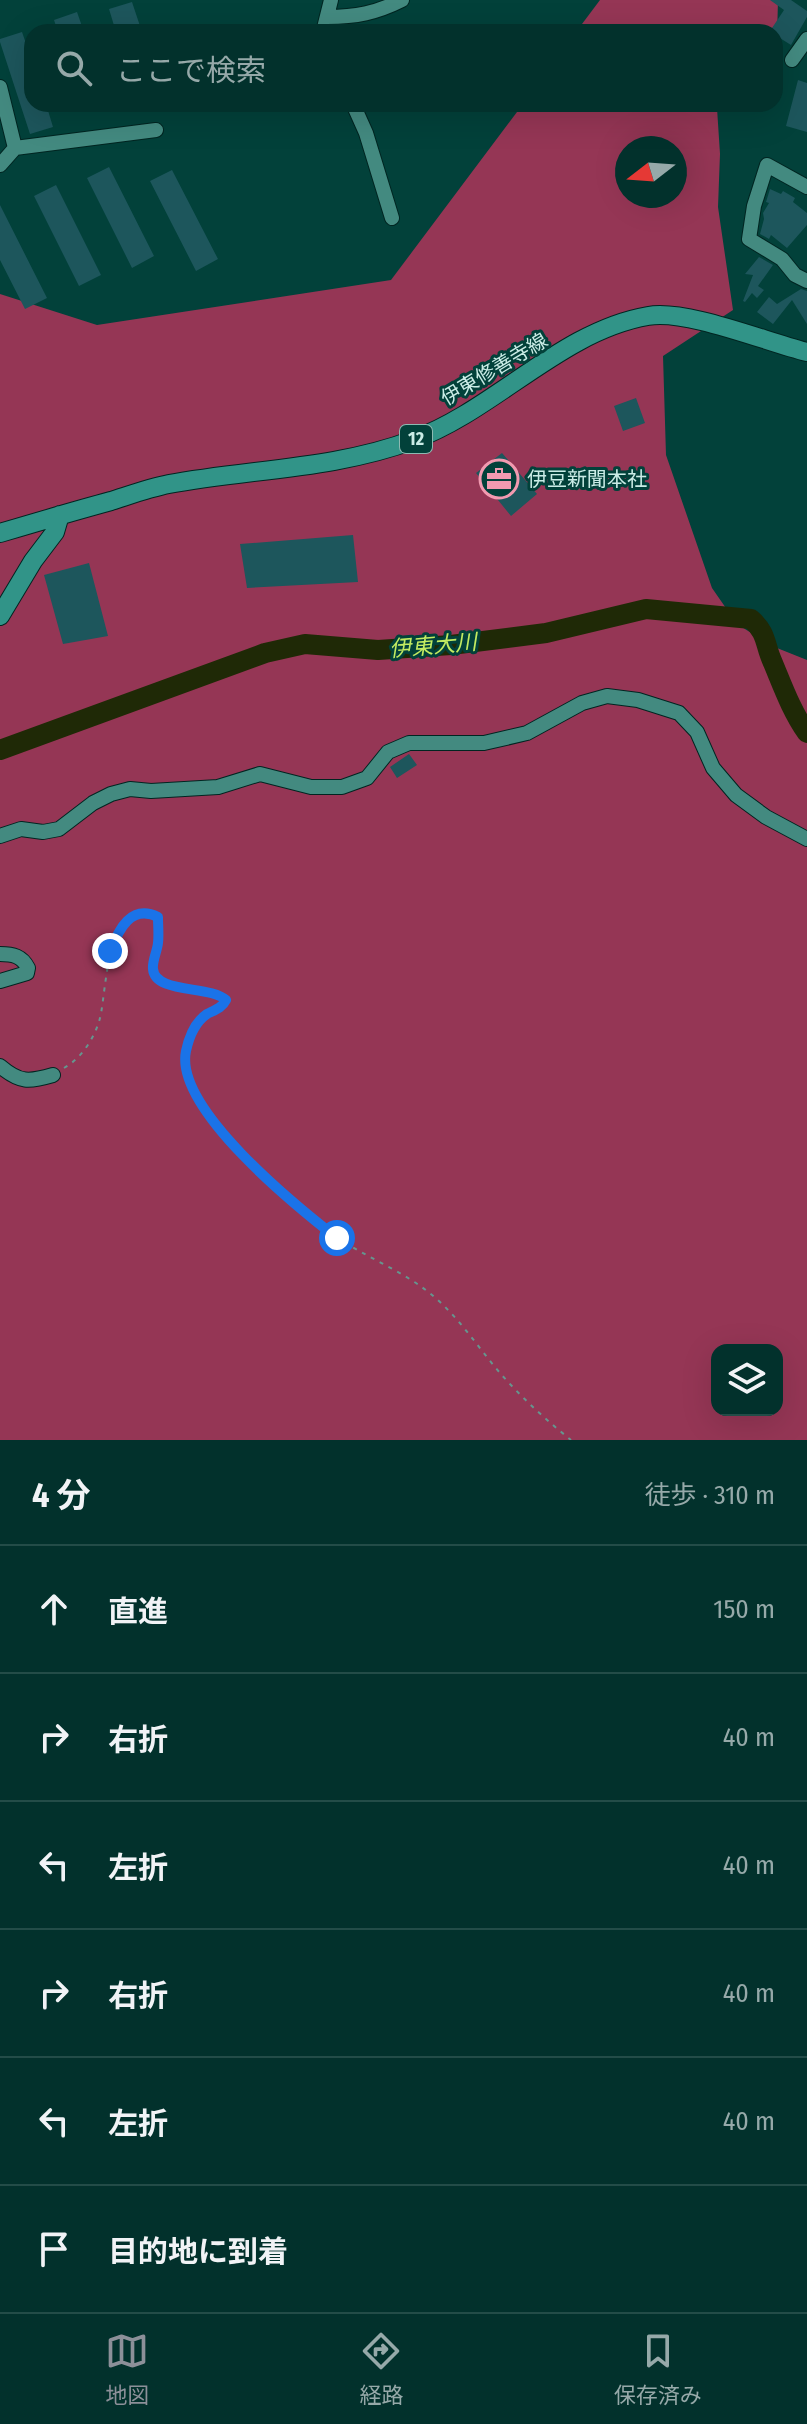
<!DOCTYPE html>
<html lang="ja">
<meta charset="utf-8">
<style>
body{margin:0;font-family:"Fira Sans Condensed","Noto Sans JP",sans-serif;background:#0c3934;color:#f1f3f6}
.controls{position:absolute;right:24px;bottom:24px;display:grid;overflow:hidden;border-radius:16px;box-shadow:0 8px 32px #0002}
.controls button{width:72px;height:72px;display:grid;place-items:center;padding:0;border:0;border-bottom:2px solid #234c48;background:#02312c;color:#f1f3f6;font:40px sans-serif}
.compass{position:absolute;left:615px;top:136px;width:72px;height:72px;border-radius:50%;background:#02312c;box-shadow:0 8px 32px #0002;rotate:253deg}
.stop{position:absolute;width:24px;height:24px;margin:-18px;border:6px solid #1a73e8;border-radius:50%;background:#fff}
.stop.end{background:#1a73e8;border-color:#fff;box-shadow:0 2px 8px #0008}
.list{margin:0;padding:0;list-style:none}
h2{display:flex;justify-content:space-between;align-items:center;height:104px;margin:0;padding:0 32px;font-size:34px}
h2 small{font-size:26px;font-weight:400;color:#96a9a9}
.list li{display:grid;grid-template-columns:52px 1fr auto;gap:24px;align-items:center;box-sizing:border-box;height:128px;padding:0 32px;border-top:2px solid #234c48}
.list b{display:block;font-size:30px;white-space:nowrap}
.list em{font-size:26px;font-style:normal;color:#96a9a9}
.icon{flex:none;width:44px;height:44px;fill:none;stroke:currentColor;stroke-width:2;stroke-linecap:round;stroke-linejoin:round}
.map{position:relative;flex:none;width:807px;height:1440px;overflow:hidden}
.search{position:absolute;background:#02312c;box-shadow:0 8px 32px #0002;left:24px;right:24px;top:24px;height:88px;display:flex;align-items:center;gap:20px;box-sizing:border-box;padding:0 28px;border-radius:24px;color:#96a9a9;font-size:30px}
.sheet{height:872px;background:#02312c}
nav{display:flex;justify-content:space-around;align-items:center;box-sizing:border-box;height:112px;border-top:2px solid #234c48;background:#02312c;font-size:22px;color:#96a9a9}
nav a{display:grid;justify-items:center;gap:4px}
nav .on{color:#8c9099}
.map>svg:first-child{display:block}
.green{fill:#953655;fill-rule:evenodd}
.lines{fill:none;stroke-linecap:round;stroke-linejoin:round}
.river{stroke:#1f2906;stroke-width:20}
.building{fill:#1d565c}
.minor-casing{stroke:#002521;stroke-width:16}
.major-casing{stroke:#002521;stroke-width:20}
.path{stroke:#65968f;stroke-width:2;stroke-dasharray:4 6;stroke-linecap:butt}
.minor{stroke:#438a80;stroke-width:14}
.major{stroke:#319488;stroke-width:18}
.route{stroke:#1a73e8;stroke-width:10}
.labels{text-anchor:middle;stroke-width:6;stroke-linejoin:round;paint-order:stroke}
.shield{fill:#02413a;stroke:#8eb9b2;stroke-width:2}
.shield-label{font-size:18px;font-weight:bold;fill:#caece6}
.street-label{font-size:20px;fill:#caece6;stroke:#02413a}
.poi-label{font-size:20px;fill:#caece6;stroke:#02413a;text-anchor:start}
.water-label{font-size:22px;font-style:italic;fill:#c3eb61;stroke:#02413a}
</style>
<div class="map">
<svg width="807" height="1440" viewBox="0 0 807 1440">
<rect width="100%" height="100%" fill="#02413a"/>
<!-- green -->
<path class="green" d="M 600,0 L 778,0 L 776,76 L 775,32 L 576,32 Z
M 523,104 L 719,104 L 717,108 L 720,154 L 718,207 L 733,310 L 663,356 L 666,455 L 712,588 L 737,624 L 772,646 L 807,660 L 807,1440 L 0,1440 L 0,294 L 97,325 L 391,280 ZM 627,148 L 675,148 L 675,196 L 627,196 ZM 717,1350 L 777,1350 L 777,1410 L 717,1410 Z"/>
<g class="lines">
<!-- river -->
<path class="river" d="M 0,750 L 265,653 L 305,644 L 378,650 L 451,645 L 546,633 L 646,609 L 751,619 C 768,634 764,644 773,663 C 783,687 792,712 807,733"/>
</g>
<!-- building -->
<path class="building" d="M 770,0 L 791,0 L 807,11 L 807,17 L 791,45 L 775,35 L 775,32 L 770,31 L 784,10 Z
M 132,2 L 142,32 L 116,32 L 109,9 Z
M 77,12 L 84,32 L 58,32 L 54,20 Z
M 22,32 L 32,61 L 32,104 L 46,104 L 53,127 L 30,134 L 0,42 L 0,39 Z
M 798,80 L 807,83 L 807,132 L 786,126 Z
M 109,167 L 154,256 L 132,268 L 87,178 Z
M 172,170 L 218,259 L 196,271 L 150,181 Z
M 56,185 L 101,275 L 79,286 L 34,196 Z
M 770,189 L 781,194 L 783,191 L 795,198 L 793,202 L 807,213 L 807,225 L 787,248 L 771,235 L 769,239 L 760,234 L 764,219 L 763,213 L 769,203 L 766,202 Z
M 0,205 L 47,298 L 25,309 L 0,260 Z
M 759,257 L 773,265 L 758,286 L 764,290 L 757,298 L 752,293 L 745,302 L 743,301 L 753,275 L 745,274 Z
M 801,289 L 807,291 L 807,324 L 792,300 L 773,324 L 757,312 L 769,297 L 777,304 Z
M 636,398 L 645,423 L 623,431 L 614,406 Z
M 502,453 L 537,494 L 511,516 L 476,473 Z
M 353,535 L 358,582 L 247,588 L 240,544 Z
M 89,563 L 108,636 L 63,644 L 44,575 Z
M 409,754 L 417,765 L 397,778 L 390,767 Z"/>
<g class="lines">
<!-- minor casing -->
<g class="minor-casing">
<path id="minor" d="M 327,17 C 356,17 376,13 402,0
M 323,32 L 331,0
M 792,60 L 807,39
M 0,87 L 15,148
M 353,104 L 366,133 L 392,218
M 0,165 L 15,148 L 156,130
M 807,187 L 767,165 L 754,206 L 749,239 L 782,259 L 795,275 L 807,281
M 0,836 L 21,829 L 43,832 L 59,829 L 93,803 L 111,794 L 130,789 L 151,791 L 218,787 L 260,774 L 311,787 L 342,787 L 367,778 L 388,752 L 409,743 L 484,743 L 527,733 L 582,703 L 607,696 L 638,700 L 679,713 L 697,732 L 713,768 L 736,795 L 766,817 L 807,839
M 0,954 C 13,954 22,956 28,968 L 27,973 L 0,981
M 0,1066 C 20,1083 29,1082 53,1075"/>
</g>
<!-- major casing -->
<g class="major-casing">
<path id="major" d="M 0,533 C 37,522 74,511 111,501 C 130,495 149,488 169,484 C 250,469 336,469 413,440 C 495,410 561,331 648,316 C 687,309 766,342 807,352
M 0,616 L 33,561 L 55,532 L 60,515"/>
</g>
<!-- path -->
<path class="path" d="M 64,1068 C 82,1058 95,1037 100,1018 C 107,990 106,892 158,917 C 158,935 151,964 156,978 C 177,992 208,984 226,1000 C 221,1010 211,1010 203,1018 C 192,1027 185,1047 185,1062 C 188,1115 294,1209 338,1238 C 366,1257 400,1270 427,1291 C 457,1314 476,1345 500,1373 C 521,1397 546,1420 571,1440"/>
<!-- minor -->
<use href="#minor" class="minor"/>
<!-- major -->
<use href="#major" class="major"/>
</g>
<g class="lines">
<!-- route -->
<path class="route" d="M 110,951 C 119,929 131,904 158,917 C 158,926 159,935 158,943 C 157,952 152,961 153,969 C 155,994 210,985 226,1000 C 222,1008 215,1010 207,1014 C 195,1022 189,1037 186,1051 C 174,1108 296,1206 337,1238"/>
</g>
<!-- icons -->
<defs>
<g id="office-ring" transform="scale(2)"><circle r="9.5" fill="#02413a" stroke="#f29ab0" stroke-width="1.5"/><path d="M-6-3h4V-5.5h4V-3h4V5H-6ZM-1-4.5V-3h2v-1.5ZM-6 0V1H6V0Z" fill="#f29ab0"/></g>
</defs>
<g fill-rule="evenodd">
<use href="#office-ring" x="499" y="479"/>
</g>
<g class="labels">
<!-- shield labels -->
<rect class="shield" x="400" y="425" width="32" height="28" rx="6"/>
<g class="shield-label">
<text x="416" y="445">12</text>
</g>
<!-- street labels -->
<g class="street-label">
<text transform="translate(494 369) rotate(-31)" y="7">伊東修善寺線</text>
</g>
<!-- poi labels -->
<g class="poi-label">
<text x="527" y="486">伊豆新聞本社</text>
</g>
<!-- water labels -->
<g class="water-label">
<text transform="translate(433 645) rotate(-5)" y="8">伊東大川</text>
</g>
</g>
</svg>
<div class="controls">
<button><svg class="icon" aria-label="layers" viewBox="0 0 24 24"><path d="M12 4l9 5-9 5-9-5zM3 14l9 5 9-5"/></svg></button>
</div>
<svg class="compass" viewBox="-18 -18 36 36"><path d="M0-13l5 13h-10z" fill="#e53935"/><path d="M0 13l5-13h-10z" fill="#96a9a9"/></svg>
<div class="stop" style="left:337px;top:1238px"></div>
<div class="stop end" style="left:110px;top:951px"></div>
<div class="search"><svg class="icon" aria-label="search" viewBox="0 0 24 24"><circle cx="10" cy="10" r="6"/><path d="M15 15l6 6"/></svg>ここで検索</div>
</div>
<section class="sheet">
<h2>4 分<small>徒歩 · 310 m</small></h2>
<ul class="list">
<li><svg class="icon" aria-label="ahead" viewBox="0 0 24 24"><path d="M12 20V5M6 11l6-6 6 6"/></svg><div><b>直進</b></div><em>150 m</em></li>
<li><svg class="icon" aria-label="right" viewBox="0 0 24 24"><path d="M7 20v-9h11M14 6l5 5-5 5"/></svg><div><b>右折</b></div><em>40 m</em></li>
<li><svg class="icon" aria-label="left" viewBox="0 0 24 24"><path d="M17 20v-9H6M10 6l-5 5 5 5"/></svg><div><b>左折</b></div><em>40 m</em></li>
<li><svg class="icon" aria-label="right" viewBox="0 0 24 24"><path d="M7 20v-9h11M14 6l5 5-5 5"/></svg><div><b>右折</b></div><em>40 m</em></li>
<li><svg class="icon" aria-label="left" viewBox="0 0 24 24"><path d="M17 20v-9H6M10 6l-5 5 5 5"/></svg><div><b>左折</b></div><em>40 m</em></li>
<li><svg class="icon" aria-label="arrive" viewBox="0 0 24 24"><path d="M6 21V4h12l-3 4 3 4H6"/></svg><div><b>目的地に到着</b></div></li>
</ul>
</section>
<nav>
<a class="on"><svg class="icon" aria-label="map" viewBox="0 0 24 24"><path d="M3 6l6-2 6 2 6-2v14l-6 2-6-2-6 2zM9 4v14M15 6v14"/></svg>地図</a>
<a><svg class="icon" aria-label="directions" viewBox="0 0 24 24"><path d="M12 3l9 9-9 9-9-9zM9 14v-3h6M13 9l2 2-2 2"/></svg>経路</a>
<a><svg class="icon" aria-label="saved" viewBox="0 0 24 24"><path d="M7 4h10v16l-5-4-5 4z"/></svg>保存済み</a>
</nav>
